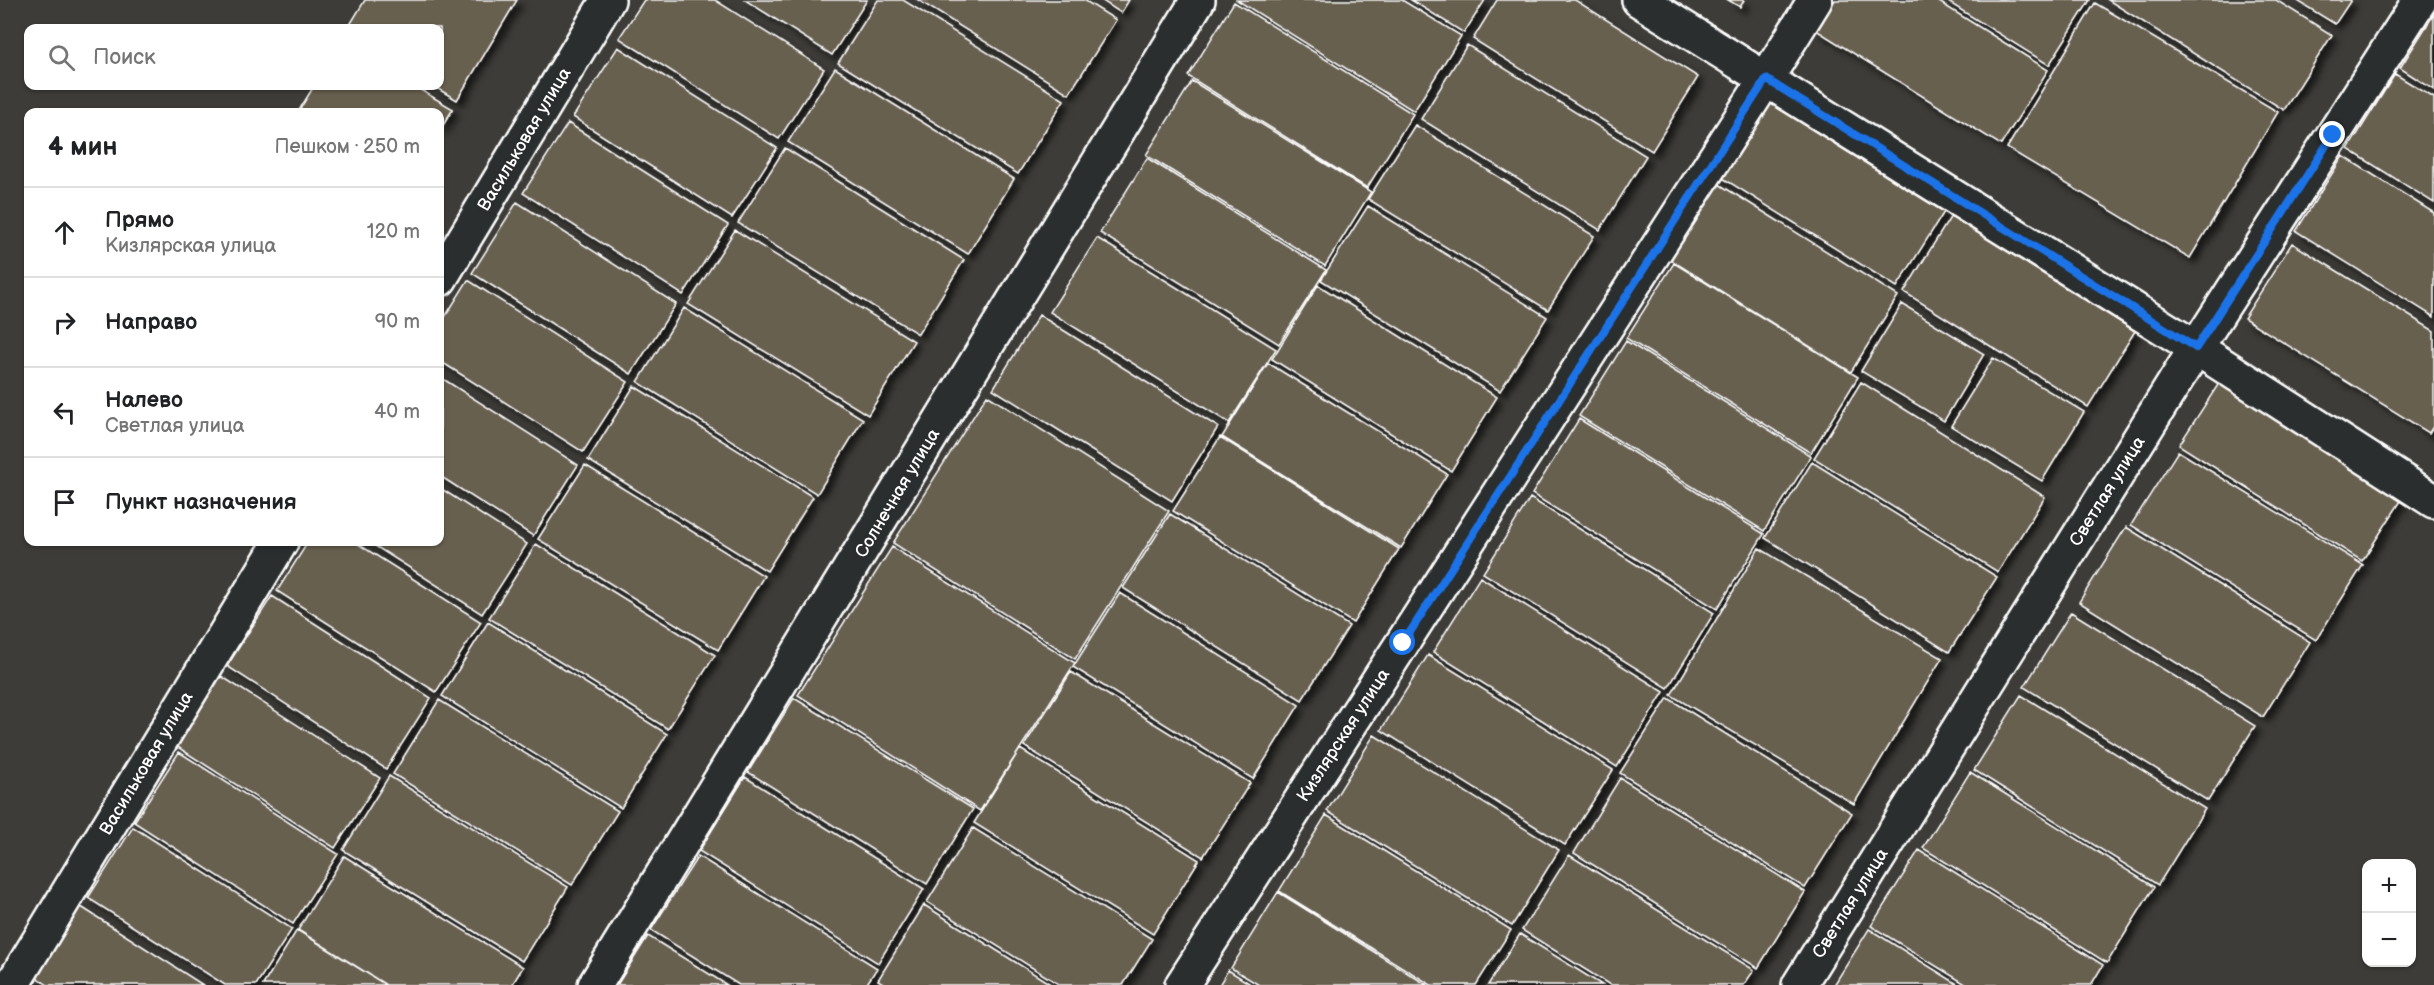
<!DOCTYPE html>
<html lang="ru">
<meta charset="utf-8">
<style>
body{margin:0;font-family:"Balsamiq Sans",sans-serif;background:#f6f6f6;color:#202124}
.controls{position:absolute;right:18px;bottom:18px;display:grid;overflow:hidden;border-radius:12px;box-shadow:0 2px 4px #0004}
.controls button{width:54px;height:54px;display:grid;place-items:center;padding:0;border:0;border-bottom:2px solid #e0e0e0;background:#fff;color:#202124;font:30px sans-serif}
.stop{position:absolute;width:18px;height:18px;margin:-14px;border:4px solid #1a73e8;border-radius:50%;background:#fff}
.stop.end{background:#1a73e8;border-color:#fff;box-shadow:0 2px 6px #0008}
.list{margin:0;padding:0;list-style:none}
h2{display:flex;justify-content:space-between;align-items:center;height:78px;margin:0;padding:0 24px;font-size:26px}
h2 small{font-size:20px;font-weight:400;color:#757577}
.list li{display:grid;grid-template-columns:39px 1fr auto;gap:18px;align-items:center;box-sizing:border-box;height:90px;padding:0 24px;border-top:2px solid #e0e0e0}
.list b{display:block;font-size:22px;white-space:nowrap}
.list p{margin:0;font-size:20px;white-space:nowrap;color:#757577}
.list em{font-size:20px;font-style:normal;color:#757577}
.icon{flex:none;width:33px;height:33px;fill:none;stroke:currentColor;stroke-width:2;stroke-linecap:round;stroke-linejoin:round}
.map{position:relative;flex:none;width:2434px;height:985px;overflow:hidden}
.search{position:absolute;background:#fff;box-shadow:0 2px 4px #0004;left:24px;top:24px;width:420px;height:66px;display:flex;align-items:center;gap:15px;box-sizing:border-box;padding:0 21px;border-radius:12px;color:#757577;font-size:22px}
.panel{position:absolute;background:#fff;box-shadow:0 2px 4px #0004;left:24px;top:108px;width:420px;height:438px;border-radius:12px}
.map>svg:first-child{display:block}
.building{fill:#686050;stroke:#fff;stroke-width:1.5;filter:url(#shadow)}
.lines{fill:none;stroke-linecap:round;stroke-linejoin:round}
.street-casing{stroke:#fff;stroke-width:38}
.street{stroke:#2a2d2e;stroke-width:33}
.route{stroke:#1a73e8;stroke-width:8}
.labels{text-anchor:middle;stroke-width:6;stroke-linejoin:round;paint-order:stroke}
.street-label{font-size:18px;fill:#fff;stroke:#2a2d2e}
</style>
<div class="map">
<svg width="2434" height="985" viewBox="0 0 2434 985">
<defs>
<filter id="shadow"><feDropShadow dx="5.5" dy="5.5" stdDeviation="3" flood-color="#0009"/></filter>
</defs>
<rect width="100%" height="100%" fill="#3d3c38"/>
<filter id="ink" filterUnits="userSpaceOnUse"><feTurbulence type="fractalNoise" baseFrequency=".0167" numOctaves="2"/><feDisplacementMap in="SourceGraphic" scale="12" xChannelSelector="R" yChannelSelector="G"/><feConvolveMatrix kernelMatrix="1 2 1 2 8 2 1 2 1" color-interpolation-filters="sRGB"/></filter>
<g filter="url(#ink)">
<!-- building -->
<path class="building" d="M 365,0 L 517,0 L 457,100 L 433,86 L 440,86 L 440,28 L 348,28 Z
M 644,0 L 715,0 L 824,69 L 779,139 L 619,38 Z
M 745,0 L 867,0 L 832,55 Z
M 878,0 L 903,0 L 1064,100 L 1018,174 L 838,63 Z
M 918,0 L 1084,0 L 1116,20 L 1069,94 Z
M 1101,0 L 1129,0 L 1121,13 Z
M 1237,0 L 1402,0 L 1461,36 L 1414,111 Z
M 1411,0 L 1485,0 L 1464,33 Z
M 1497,0 L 1575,0 L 1698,77 L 1652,151 L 1473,39 Z
M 1728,0 L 1744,0 L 1740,7 Z
M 1835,0 L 1936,0 L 2048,70 L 2001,145 L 1816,30 Z
M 1945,0 L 2090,0 L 2049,65 Z
M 2108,0 L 2276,0 L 2332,35 L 2284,110 Z
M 2296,0 L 2351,0 L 2335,24 Z
M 1234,2 L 1413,114 L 1367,188 L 1188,76 Z
M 2095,3 L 2278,112 L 2190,258 L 2007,148 Z
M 2434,14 L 2434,90 L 2400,68 Z
M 1467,45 L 1646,156 L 1600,230 L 1421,119 Z
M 618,47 L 777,148 L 732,218 L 573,117 Z
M 835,68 L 1014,179 L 968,254 L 788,142 Z
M 2395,74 L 2434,98 L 2434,203 L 2348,149 Z
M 1192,81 L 1371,192 L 1325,266 L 1146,155 Z
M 314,86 L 414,86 L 453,109 L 440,130 L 440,112 L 298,112 Z
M 1760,97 L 1944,212 L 1897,287 L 1713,172 Z
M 568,123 L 728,225 L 683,295 L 523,193 Z
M 1415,125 L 1594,236 L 1548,310 L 1368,199 Z
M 785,148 L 964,260 L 918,334 L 738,223 Z
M 2343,156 L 2434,213 L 2434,317 L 2296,231 Z
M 1147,158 L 1326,270 L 1279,344 L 1100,233 Z
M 1714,181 L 1898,296 L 1851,372 L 1666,257 Z
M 517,202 L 676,304 L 631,374 L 472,273 Z
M 1368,206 L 1547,317 L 1500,391 L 1321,280 Z
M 1951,216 L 2135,331 L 2088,407 L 1904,292 Z
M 735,230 L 914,341 L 868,415 L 688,304 Z
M 1097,238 L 1276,349 L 1229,423 L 1050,312 Z
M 2292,243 L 2434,331 L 2434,425 L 2429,433 L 2244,318 Z
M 1674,263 L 1858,377 L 1811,453 L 1626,338 Z
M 468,280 L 628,382 L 583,452 L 440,361 L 440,325 Z
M 1318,285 L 1497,397 L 1451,471 L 1272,359 Z
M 1902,304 L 1984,354 L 1944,421 L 1861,371 Z
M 684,308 L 863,419 L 817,494 L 638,382 Z
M 1039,315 L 1218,427 L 1172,501 L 993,389 Z
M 1626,341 L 1811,456 L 1764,531 L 1579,416 Z
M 1993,358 L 2084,412 L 2042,481 L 1951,426 Z
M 1268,363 L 1447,474 L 1401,548 L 1222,437 Z
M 440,377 L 578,465 L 533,536 L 440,476 Z
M 2223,377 L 2406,493 L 2362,561 L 2179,445 Z
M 1861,382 L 2045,497 L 1998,572 L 1814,458 Z
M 634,386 L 813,497 L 767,571 L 588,460 Z
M 987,395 L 1169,511 L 1075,659 L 893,543 Z
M 1579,419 L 1764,534 L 1717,609 L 1532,494 Z
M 1220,437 L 1399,549 L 1353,623 L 1173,511 Z
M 2178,451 L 2363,565 L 2316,640 L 2131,525 Z
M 1812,462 L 1997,577 L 1949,652 L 1765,538 Z
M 585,465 L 764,576 L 718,650 L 538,539 Z
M 440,488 L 527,544 L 482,614 L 369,542 L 440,542 Z
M 1530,498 L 1714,613 L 1668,688 L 1483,573 Z
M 1170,514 L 1349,626 L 1302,700 L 1123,588 Z
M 2126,527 L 2310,642 L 2263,717 L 2079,602 Z
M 308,542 L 355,542 L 481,622 L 436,692 L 277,591 Z
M 536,544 L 715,655 L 668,729 L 489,618 Z
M 892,547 L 1075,663 L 980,811 L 798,695 Z
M 1759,548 L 1942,658 L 1854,804 L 1671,695 Z
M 1480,577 L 1664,692 L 1617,767 L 1433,652 Z
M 1120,593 L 1299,705 L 1253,779 L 1073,667 Z
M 272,596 L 431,698 L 386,769 L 227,666 Z
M 2071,612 L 2255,726 L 2208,801 L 2024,687 Z
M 488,622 L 667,734 L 621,808 L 442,696 Z
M 1428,655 L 1613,770 L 1565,845 L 1381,730 Z
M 1071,672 L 1250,783 L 1203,857 L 1024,746 Z
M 221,676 L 380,778 L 335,848 L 176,746 Z
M 2021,695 L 2205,809 L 2158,885 L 1974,770 Z
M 794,698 L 973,809 L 927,884 L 748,772 Z
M 1668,698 L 1852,813 L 1805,888 L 1620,773 Z
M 439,700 L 618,811 L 572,885 L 393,774 Z
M 1374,735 L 1559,850 L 1512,926 L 1327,811 Z
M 1020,749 L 1199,860 L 1153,934 L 974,823 Z
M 179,752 L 338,854 L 293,924 L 134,822 Z
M 1970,772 L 2154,887 L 2107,963 L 1923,848 Z
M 389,776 L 568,887 L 522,961 L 343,850 Z
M 745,777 L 924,889 L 878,963 L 699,851 Z
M 1620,778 L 1805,892 L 1758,968 L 1574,853 Z
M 1326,815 L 1511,930 L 1476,985 L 1431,985 L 1279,891 Z
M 133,827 L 292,929 L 256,985 L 225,985 L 88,898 Z
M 973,828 L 1152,939 L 1123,985 L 1060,985 L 927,902 Z
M 1919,850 L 2103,965 L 2091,985 L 1967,985 L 1871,926 Z
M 1569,855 L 1754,970 L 1744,985 L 1610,985 L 1522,930 Z
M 344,856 L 523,967 L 512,985 L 386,985 L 298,930 Z
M 698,856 L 877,968 L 866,985 L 739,985 L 651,930 Z
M 1278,892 L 1427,985 L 1259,985 L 1231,968 Z
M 75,903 L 203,985 L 48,985 L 30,973 Z
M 924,905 L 1052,985 L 886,985 L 878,980 Z
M 1869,929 L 1959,985 L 1834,985 Z
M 297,930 L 386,985 L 263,985 Z
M 1520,934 L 1602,985 L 1488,985 Z
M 648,936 L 727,985 L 617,985 Z
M 1228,970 L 1252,985 L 1219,985 Z"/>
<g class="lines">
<!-- street casing -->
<g class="street-casing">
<path id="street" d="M 1639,0 L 2196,348 L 2434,501
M 440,279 L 608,0
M 12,985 L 281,542
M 595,985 L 1198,0
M 1182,985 L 1766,79 L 1815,0
M 1799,985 L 2196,348 L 2420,0"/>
</g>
<!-- street -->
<use href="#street" class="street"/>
</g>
</g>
<g class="lines" filter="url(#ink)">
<!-- route -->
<path class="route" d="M 1403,643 L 1766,79 L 2196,348 L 2333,135"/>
</g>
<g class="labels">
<!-- street labels -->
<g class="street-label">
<text transform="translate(524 139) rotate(-59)" y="6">Васильковая улица</text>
<text transform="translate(2107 491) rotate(-58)" y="6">Светлая улица</text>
<text transform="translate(897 493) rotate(-59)" y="6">Солнечная улица</text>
<text transform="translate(1343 735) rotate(-57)" y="6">Кизлярская улица</text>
<text transform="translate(146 763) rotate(-59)" y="6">Васильковая улица</text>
<text transform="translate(1850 903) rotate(-58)" y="6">Светлая улица</text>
</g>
</g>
</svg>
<div class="controls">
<button>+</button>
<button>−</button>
</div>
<div class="stop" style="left:1403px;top:643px"></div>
<div class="stop end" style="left:2333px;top:135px"></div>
<div class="search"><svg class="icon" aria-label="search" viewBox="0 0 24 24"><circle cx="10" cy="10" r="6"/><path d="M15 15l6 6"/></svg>Поиск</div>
<section class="panel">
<h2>4 мин<small>Пешком · 250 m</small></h2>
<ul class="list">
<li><svg class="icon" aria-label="ahead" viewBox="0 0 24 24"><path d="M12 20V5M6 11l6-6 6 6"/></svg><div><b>Прямо</b><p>Кизлярская улица</p></div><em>120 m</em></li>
<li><svg class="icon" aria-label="right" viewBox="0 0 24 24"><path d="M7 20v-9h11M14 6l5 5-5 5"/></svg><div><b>Направо</b></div><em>90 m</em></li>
<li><svg class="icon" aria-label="left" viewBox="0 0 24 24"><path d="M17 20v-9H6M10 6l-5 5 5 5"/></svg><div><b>Налево</b><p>Светлая улица</p></div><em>40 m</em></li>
<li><svg class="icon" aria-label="arrive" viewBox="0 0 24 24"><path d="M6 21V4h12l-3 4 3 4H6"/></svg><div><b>Пункт назначения</b></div></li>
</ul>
</section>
</div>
